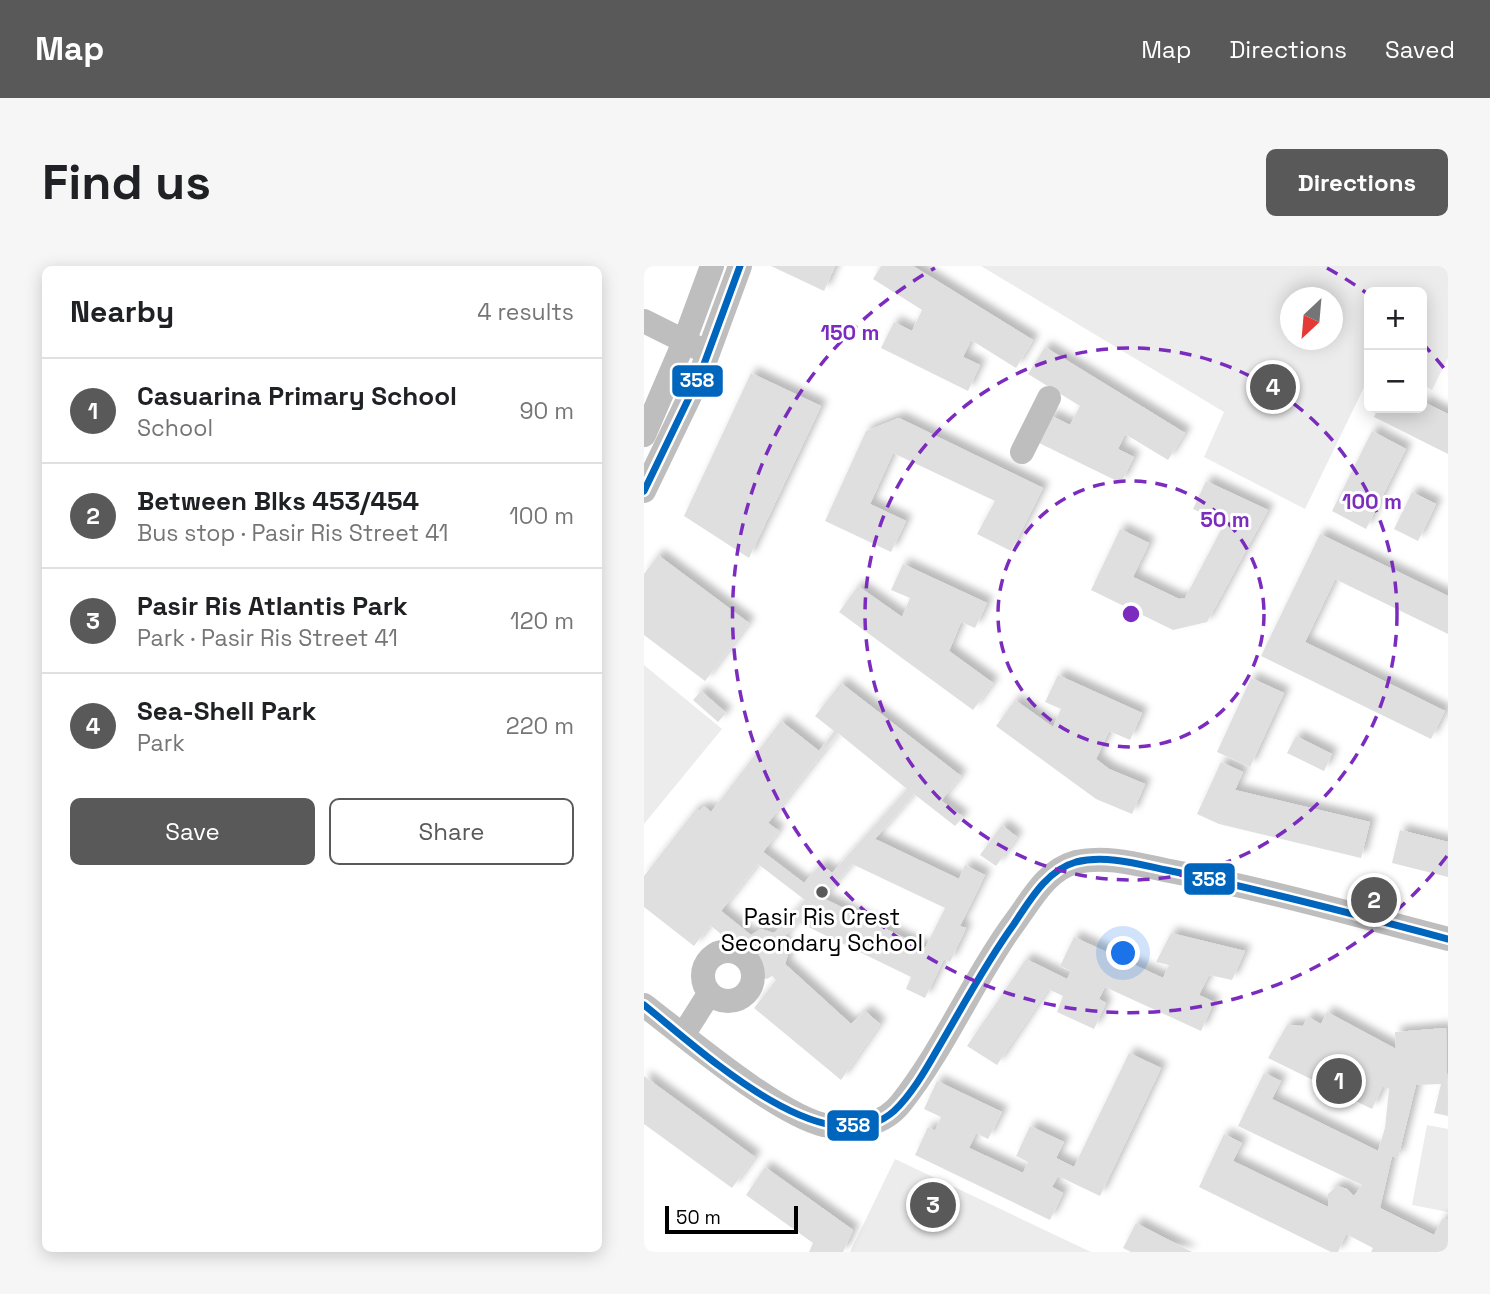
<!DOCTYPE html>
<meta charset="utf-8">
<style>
body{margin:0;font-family:"Space Grotesk",sans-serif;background:#f6f6f6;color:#202124}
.controls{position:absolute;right:21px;top:21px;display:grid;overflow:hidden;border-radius:10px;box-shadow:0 4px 18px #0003}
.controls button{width:63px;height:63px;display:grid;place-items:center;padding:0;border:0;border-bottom:2px solid #e0e0e0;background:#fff;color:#202124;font:35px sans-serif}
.compass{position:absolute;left:636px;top:21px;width:63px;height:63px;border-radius:50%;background:#fff;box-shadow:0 4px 18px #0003;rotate:206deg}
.scale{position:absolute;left:21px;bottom:18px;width:133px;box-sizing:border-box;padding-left:7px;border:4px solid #000;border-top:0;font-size:19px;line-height:24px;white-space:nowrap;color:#000;-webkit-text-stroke:5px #fff;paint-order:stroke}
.you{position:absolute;left:480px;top:688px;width:24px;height:24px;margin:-18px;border:5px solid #fff;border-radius:50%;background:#1a73e8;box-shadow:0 0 0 10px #1a73e833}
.badge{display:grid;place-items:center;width:46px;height:46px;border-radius:50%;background:#595959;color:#fff;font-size:23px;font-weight:700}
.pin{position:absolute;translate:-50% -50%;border:4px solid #fff;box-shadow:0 2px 7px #0006}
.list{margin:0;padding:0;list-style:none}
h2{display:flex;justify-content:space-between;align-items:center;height:91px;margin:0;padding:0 28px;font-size:30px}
h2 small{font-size:23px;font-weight:400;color:#757577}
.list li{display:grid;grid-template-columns:46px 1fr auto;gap:21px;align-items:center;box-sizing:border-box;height:105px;padding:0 28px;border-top:2px solid #e0e0e0}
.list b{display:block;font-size:26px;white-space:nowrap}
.list p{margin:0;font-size:23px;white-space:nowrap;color:#757577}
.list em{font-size:23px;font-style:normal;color:#757577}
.actions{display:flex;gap:14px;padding:21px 28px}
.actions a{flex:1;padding:16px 0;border:2px solid #595959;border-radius:10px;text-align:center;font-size:24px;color:#595959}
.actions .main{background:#595959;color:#fff}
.map{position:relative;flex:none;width:804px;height:986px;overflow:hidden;border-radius:10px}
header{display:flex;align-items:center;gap:42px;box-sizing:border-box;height:98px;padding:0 35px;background:#595959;color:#fff}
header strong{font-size:33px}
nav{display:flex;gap:38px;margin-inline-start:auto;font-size:24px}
.intro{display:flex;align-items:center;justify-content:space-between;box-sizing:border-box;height:168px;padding:0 42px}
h1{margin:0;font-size:49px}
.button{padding:18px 32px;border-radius:10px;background:#595959;color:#fff;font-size:24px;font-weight:700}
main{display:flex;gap:42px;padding:0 42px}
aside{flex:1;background:#fff;border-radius:10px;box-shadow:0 4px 18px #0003}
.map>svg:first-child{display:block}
.green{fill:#ececec;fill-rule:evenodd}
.building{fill:#dfdfdf;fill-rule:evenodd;filter:url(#shadow)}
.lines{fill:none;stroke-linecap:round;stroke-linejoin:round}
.minor{stroke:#bebebe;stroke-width:24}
.bus-1-casing{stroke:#fff;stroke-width:12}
.bus-1{stroke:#0065bd;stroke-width:7}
.ring{fill:none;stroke:#7b2cbf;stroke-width:3.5;stroke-dasharray:12 9}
.poi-dot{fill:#595959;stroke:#fff;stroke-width:2.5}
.labels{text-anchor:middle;stroke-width:6;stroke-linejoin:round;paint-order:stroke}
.poi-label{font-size:23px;fill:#000;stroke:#fff}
.centre{fill:#7b2cbf;stroke:#fff;stroke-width:3.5}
.ring-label{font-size:21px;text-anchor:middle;font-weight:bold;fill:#7b2cbf;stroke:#fff;stroke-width:6;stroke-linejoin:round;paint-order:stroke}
.line-badge{stroke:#fff;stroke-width:2.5}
.badge-label{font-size:19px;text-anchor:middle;font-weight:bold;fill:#fff}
</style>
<header>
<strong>Map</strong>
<nav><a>Map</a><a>Directions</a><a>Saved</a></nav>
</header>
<div class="intro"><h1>Find us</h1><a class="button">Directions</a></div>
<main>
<aside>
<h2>Nearby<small>4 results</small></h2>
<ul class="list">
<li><span class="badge">1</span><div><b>Casuarina Primary School</b><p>School</p></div><em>90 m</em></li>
<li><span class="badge">2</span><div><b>Between Blks 453/454</b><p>Bus stop · Pasir Ris Street 41</p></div><em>100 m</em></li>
<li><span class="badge">3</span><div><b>Pasir Ris Atlantis Park</b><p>Park · Pasir Ris Street 41</p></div><em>120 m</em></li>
<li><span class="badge">4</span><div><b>Sea-Shell Park</b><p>Park</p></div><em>220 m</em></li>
</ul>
<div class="actions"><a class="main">Save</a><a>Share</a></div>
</aside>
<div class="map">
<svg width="804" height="986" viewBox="0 0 804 986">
<defs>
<filter id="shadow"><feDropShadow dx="6" dy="-6" stdDeviation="3.5" flood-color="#0004"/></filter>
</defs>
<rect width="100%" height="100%" fill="#fff"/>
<!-- green -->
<path class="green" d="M 337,0 L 804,0 L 804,92 L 788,124 L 778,118 L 778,26 L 725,26 L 725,111 L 661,243 L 560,191 L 580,146 ZM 646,32 L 688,32 L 688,74 L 646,74 Z
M 0,399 L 78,463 L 0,558 Z
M 783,859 L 804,863 L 804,946 L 768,939 Z
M 251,893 L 447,986 L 206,986 Z"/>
<!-- building -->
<path class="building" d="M 127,0 L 191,0 L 180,25 Z
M 237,0 L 269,0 L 389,74 L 372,102 L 327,74 L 319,91 L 336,99 L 324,125 L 237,82 L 250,56 L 268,65 L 278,44 L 229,13 Z
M 401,81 L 541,167 L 524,194 L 481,168 L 474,183 L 490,191 L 477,217 L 393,176 L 406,149 L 426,159 L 436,140 L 384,108 Z
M 107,107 L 177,140 L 105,292 L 40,250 Z
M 778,135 L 804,148 L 804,188 L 730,151 L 734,142 L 778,142 Z
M 255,152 L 399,222 L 367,285 L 333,268 L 351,235 L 249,187 L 226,238 L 262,255 L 247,286 L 181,255 L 222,165 Z
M 728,165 L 762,183 L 722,263 L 688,245 Z
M 562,215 L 624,244 L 563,356 L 529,364 L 447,324 L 476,263 L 505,277 L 489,311 L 535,333 L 541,332 L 580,258 L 549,243 Z
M 768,226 L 792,238 L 774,275 L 750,263 Z
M 676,268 L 804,330 L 804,368 L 691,313 L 661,376 L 801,445 L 787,473 L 617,390 Z
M 14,289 L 105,357 L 61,415 L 0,369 L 0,308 Z
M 259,298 L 343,337 L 331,362 L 317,356 L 305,385 L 349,417 L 329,444 L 195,346 L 214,320 L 258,351 L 266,332 L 247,324 Z
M 414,409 L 498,447 L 486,474 L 465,465 L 452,493 L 465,503 L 501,518 L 488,548 L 452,533 L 352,460 L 371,434 L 409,461 L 417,443 L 401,436 Z
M 607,412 L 640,427 L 606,501 L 573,486 Z
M 197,417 L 317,510 L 297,535 L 319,551 L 311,560 L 270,528 L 231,573 L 315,613 L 321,599 L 341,609 L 316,660 L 322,662 L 306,696 L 300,693 L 281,732 L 262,723 L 267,711 L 154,656 L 138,673 L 145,685 L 141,698 L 207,758 L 221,745 L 236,758 L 197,814 L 110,742 L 132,714 L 128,710 L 123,713 L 105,708 L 95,691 L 97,685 L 66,659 L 50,680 L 0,641 L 0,610 L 52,543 L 56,545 L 60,540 L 67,546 L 137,455 L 175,485 L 190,465 L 171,450 ZM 194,467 L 263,523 L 188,607 L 177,598 L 160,617 L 119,586 L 135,565 L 124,557 ZM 114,598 L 161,634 L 130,667 L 117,663 L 107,669 L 77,645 ZM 208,598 L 301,642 L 281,682 L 179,632 Z
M 57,425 L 82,447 L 74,456 L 49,434 Z
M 652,470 L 688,488 L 680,505 L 643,487 Z
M 577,496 L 599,506 L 591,524 L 726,556 L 717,592 L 575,558 L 553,548 Z
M 358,559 L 373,571 L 352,600 L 336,589 Z
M 756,564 L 804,576 L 804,611 L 748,597 Z
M 527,667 L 601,685 L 588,714 L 565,709 L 555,729 L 570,736 L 557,765 L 461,721 L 455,733 L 462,737 L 450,763 L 413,746 L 419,730 L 404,723 L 353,799 L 323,780 L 382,693 L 423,713 L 427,705 L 416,700 L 430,671 L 519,712 L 525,699 L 512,696 Z
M 683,746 L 752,783 L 751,766 L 802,762 L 804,850 L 790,847 L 797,818 L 772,819 L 754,892 L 748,890 L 736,942 L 790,969 L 798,953 L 804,953 L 804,986 L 727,986 L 729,982 L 702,968 L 694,986 L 687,986 L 555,921 L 580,868 L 598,877 L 589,895 L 684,941 L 684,928 L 693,920 L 703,923 L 710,930 L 718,919 L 594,860 L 620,807 L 637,815 L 628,833 L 734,885 L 741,862 L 745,823 L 739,820 L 728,843 L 624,792 L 643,759 L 659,760 L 664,751 L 677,758 Z
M 485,787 L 517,802 L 456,930 L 414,910 L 408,921 L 419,927 L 406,954 L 271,889 L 284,861 L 291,865 L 297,851 L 280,843 L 293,815 L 358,846 L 344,873 L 332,867 L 325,882 L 379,907 L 384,896 L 372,890 L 386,860 L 420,876 L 412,892 L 430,901 Z
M 0,810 L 111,891 L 88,922 L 0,858 Z
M 121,901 L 209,964 L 199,986 L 165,986 L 169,977 L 102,929 Z
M 492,957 L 548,986 L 487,986 L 479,982 Z"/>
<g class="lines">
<!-- minor -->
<path class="minor" d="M 0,55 L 54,82
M 0,169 L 40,76 L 68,0
M 378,186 L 405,132
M 0,225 L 56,109 L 96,0
M59 710a25 25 0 1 1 50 0a25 25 0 1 1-50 0Z
M 0,739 C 41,770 138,853 185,860 C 211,864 240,859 257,837 C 302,780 330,711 373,653 C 389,631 403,604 432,596 C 463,589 496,599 526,605 C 620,623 712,649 804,673
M 39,769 L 65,728"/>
<!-- bus-1 casing -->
<g class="bus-1-casing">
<path id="bus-1" d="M 0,225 L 56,109 L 96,0
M 0,739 C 52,780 182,905 250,845 C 267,829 281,805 293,784 C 318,742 341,698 370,658 C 386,634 403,604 432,596 C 464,588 500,600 532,606 C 623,625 714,649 804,673"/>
</g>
<!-- bus-1 -->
<use href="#bus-1" class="bus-1"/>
</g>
<!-- distance rings -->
<g class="ring">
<circle cx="487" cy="348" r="133"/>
<circle cx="487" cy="348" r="266"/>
<path d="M803 590A398 398 0 1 1 291 2M683 2A398 398 0 0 1 724 28M778 77A398 398 0 0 1 803 106"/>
</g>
<!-- markers -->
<circle class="poi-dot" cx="178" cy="626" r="7"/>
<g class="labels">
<!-- poi labels -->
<g class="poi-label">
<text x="178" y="659">Pasir Ris Crest<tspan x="178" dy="26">Secondary School</tspan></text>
</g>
</g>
<circle cx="487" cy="348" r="10" class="centre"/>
<g class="ring-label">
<text x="206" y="74">150 m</text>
<text x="728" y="243">100 m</text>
<text x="581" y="261">50 m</text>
</g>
<g class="line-badge">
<rect x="27" y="98" width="53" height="34" rx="7" fill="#0065bd"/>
<rect x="539" y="596" width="53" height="34" rx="7" fill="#0065bd"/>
<rect x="182" y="843" width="54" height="33" rx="7" fill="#0065bd"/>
</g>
<g class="badge-label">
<text x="53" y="121">358</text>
<text x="565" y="620">358</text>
<text x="209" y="866">358</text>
</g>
</svg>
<div class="controls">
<button>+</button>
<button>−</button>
</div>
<svg class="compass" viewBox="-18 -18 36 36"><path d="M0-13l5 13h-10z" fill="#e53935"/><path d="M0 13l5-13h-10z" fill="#757577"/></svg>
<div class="scale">50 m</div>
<div class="you"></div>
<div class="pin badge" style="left:695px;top:815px">1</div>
<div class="pin badge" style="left:730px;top:634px">2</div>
<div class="pin badge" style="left:289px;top:939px">3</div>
<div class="pin badge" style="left:629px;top:121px">4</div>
</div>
</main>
